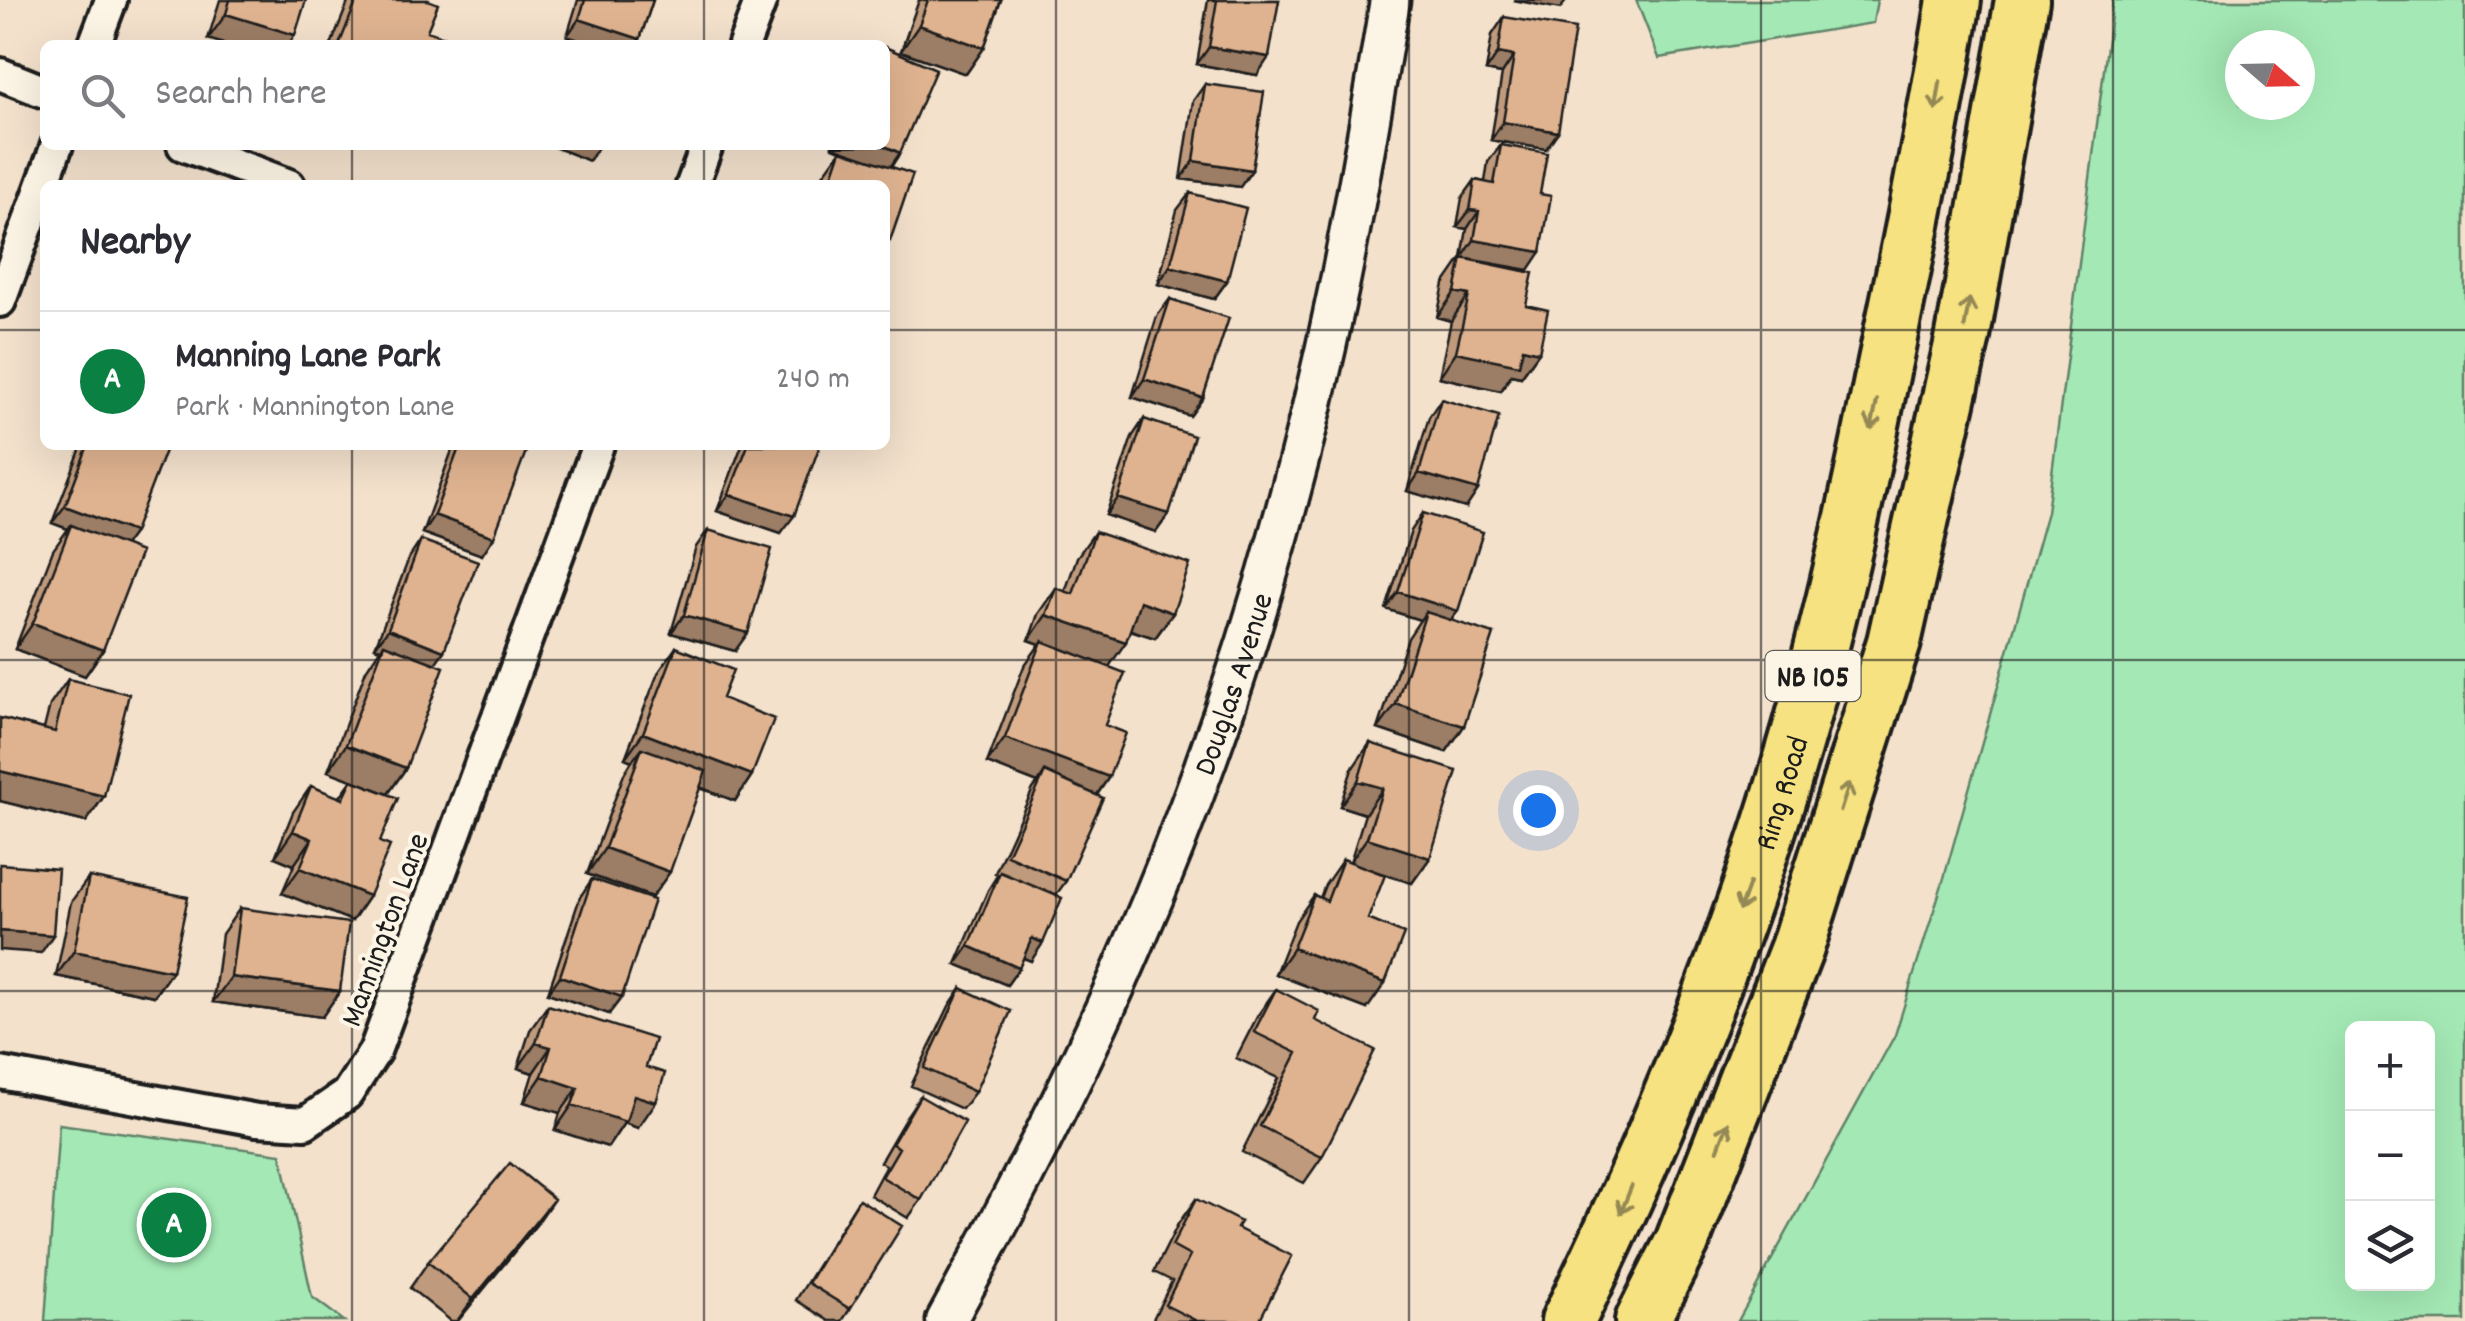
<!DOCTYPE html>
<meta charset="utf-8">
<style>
body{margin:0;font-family:Dekko,sans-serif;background:#f2f2f3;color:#2b2b33}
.controls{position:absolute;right:30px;bottom:30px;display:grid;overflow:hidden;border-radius:15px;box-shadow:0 10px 40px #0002}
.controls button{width:90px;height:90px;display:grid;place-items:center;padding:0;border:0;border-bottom:2px solid #e1e1e2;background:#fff;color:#2b2b33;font:50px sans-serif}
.compass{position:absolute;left:2225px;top:30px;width:90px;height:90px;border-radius:50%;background:#fff;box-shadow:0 10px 40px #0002;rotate:110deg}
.you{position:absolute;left:1538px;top:810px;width:35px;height:35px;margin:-25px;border:8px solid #fff;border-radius:50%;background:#1a73e8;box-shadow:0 0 0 15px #1a73e833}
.badge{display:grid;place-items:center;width:65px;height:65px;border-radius:50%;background:#0b8043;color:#fff;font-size:32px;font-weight:700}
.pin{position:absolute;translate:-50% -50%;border:5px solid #fff;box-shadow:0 2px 10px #0006}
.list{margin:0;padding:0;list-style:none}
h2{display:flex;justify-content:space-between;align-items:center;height:130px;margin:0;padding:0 40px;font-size:42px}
h2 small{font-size:32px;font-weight:400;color:#7c7c81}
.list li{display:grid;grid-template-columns:65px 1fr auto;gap:30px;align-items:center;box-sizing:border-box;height:140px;padding:0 40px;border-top:2px solid #e1e1e2}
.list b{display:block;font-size:38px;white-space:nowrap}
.list p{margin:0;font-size:32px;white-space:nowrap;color:#7c7c81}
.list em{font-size:32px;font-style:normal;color:#7c7c81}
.icon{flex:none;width:55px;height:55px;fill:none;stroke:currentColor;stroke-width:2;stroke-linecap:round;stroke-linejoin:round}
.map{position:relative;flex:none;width:2465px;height:1321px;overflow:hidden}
.search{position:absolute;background:#fff;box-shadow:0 10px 40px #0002;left:40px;top:40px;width:850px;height:110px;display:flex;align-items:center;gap:25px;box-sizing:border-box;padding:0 35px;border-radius:15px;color:#7c7c81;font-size:38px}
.panel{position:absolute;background:#fff;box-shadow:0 10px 40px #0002;left:40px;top:180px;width:850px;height:270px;border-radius:15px}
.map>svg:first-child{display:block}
.green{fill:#a4e9b5;stroke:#608268;stroke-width:2.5;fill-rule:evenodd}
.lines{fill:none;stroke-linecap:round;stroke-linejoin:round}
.minor-casing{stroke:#1c1c1c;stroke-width:38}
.tertiary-casing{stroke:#1c1c1c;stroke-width:45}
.trunk-casing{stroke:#1c1c1c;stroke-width:60}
.minor{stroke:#fcf5e5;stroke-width:30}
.tertiary{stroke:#fcf5e5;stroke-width:38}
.trunk{stroke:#f7e281;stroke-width:52}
.wall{fill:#c09a7c;stroke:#1c1c1c;stroke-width:2.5}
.shaded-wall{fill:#9c7d65;stroke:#1c1c1c;stroke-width:2.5}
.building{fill:#dfb390;stroke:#1c1c1c;stroke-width:2.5}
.oneway{stroke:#948954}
.grid{fill:none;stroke:#1c1c1c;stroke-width:2.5;stroke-opacity:0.55}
.labels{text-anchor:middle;stroke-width:8;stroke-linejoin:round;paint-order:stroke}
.shield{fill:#fcf5e5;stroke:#5f5d58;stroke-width:2.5}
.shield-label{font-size:30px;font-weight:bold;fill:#1c1c1c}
.street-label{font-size:32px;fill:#1c1c1c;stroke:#fcf5e5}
</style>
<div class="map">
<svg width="2465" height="1321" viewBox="0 0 2465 1321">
<rect width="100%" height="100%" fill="#f3e1cc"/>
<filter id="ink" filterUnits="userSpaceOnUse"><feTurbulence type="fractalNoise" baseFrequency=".01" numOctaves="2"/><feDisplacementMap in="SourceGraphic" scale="20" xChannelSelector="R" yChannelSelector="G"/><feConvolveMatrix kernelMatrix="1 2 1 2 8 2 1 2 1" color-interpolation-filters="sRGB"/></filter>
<g filter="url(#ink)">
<!-- green -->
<path class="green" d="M 1636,0 L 1877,0 L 1873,23 L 1659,58 Z
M 2113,0 L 2465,0 L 2465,1321 L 1738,1321 L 1895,1035 L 1944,878 L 2047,512 ZM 2300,45 L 2300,105 L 2240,105 L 2240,45 ZM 2352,1028 L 2428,1028 L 2428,1284 L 2352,1284 Z
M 59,1124 L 281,1154 L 312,1297 L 344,1321 L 45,1321 Z"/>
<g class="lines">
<!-- minor casing -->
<g class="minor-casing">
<path id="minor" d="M 94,45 L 111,0
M 744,45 L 761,0
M 0,74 L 45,92
M 183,145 L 289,185
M 692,185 L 707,145
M 0,301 L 57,145
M 0,1073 L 257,1120 L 305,1123 L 347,1094 L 375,1051 L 598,445"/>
</g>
<!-- tertiary casing -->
<g class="tertiary-casing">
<g id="tertiary">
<path id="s1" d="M 946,1321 C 1013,1199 1077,1076 1132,948 C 1223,739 1292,515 1338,291 C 1358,195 1374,97 1390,0"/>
</g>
</g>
<!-- trunk casing -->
<g class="trunk-casing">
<g id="trunk">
<path id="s2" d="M 1568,1321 C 1661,1130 1743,928 1801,724 C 1834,607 1859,489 1883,371 C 1909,247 1934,124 1954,0"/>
<path d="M 1642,1321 L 1682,1242 L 1797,948 L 1894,642 L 1963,336 L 2022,0"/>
</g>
</g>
<!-- minor -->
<use href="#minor" class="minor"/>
<!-- tertiary -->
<use href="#tertiary" class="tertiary"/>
<!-- trunk -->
<use href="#trunk" class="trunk"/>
</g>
<!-- wall -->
<path class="wall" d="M 220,0 L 306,0 L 208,39 Z
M 349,0 L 428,0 L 427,31 L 448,45 L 331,45 Z
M 578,0 L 653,0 L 640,39 L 636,45 L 593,45 L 567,36 Z
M 919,0 L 1001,0 L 984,48 L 966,74 L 901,51 Z
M 1208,0 L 1279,0 L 1257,75 L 1197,64 Z
M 1504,17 L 1546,149 L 1491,140 L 1502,74 L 1486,71 L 1492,35 Z
M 1205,84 L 1252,170 L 1240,187 L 1181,179 L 1193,101 Z
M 831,145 L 885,145 L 900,153 L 891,167 L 885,185 L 819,185 L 823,175 L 841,150 Z
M 1501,145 L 1529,270 L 1462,258 L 1467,229 L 1457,227 L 1462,198 L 1475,180 L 1485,182 L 1488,162 Z
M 1190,193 L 1227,281 L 1214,299 L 1158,284 L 1177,210 Z
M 1462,258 L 1526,305 L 1539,352 L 1521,377 L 1511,375 L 1501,391 L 1439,377 L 1451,321 L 1437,317 L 1444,284 Z
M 1170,299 L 1203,398 L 1190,416 L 1132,397 L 1157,316 Z
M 1441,399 L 1466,508 L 1407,491 L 1429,417 Z
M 1144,419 L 1169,514 L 1156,532 L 1106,515 L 1132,437 Z
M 82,445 L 158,445 L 134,532 L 124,545 L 103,650 L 85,676 L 15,649 L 53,550 L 68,529 L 52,523 Z
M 454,445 L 526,445 L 482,555 L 422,533 Z
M 742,445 L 820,445 L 781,533 L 717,511 Z
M 1423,513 L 1458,611 L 1451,620 L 1464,726 L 1446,752 L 1378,729 L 1408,638 L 1420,620 L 1386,609 L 1411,531 Z
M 708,530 L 735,651 L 671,633 L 696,547 Z
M 1095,532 L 1173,613 L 1155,638 L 1130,630 L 1109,666 L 1105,725 L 1109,777 L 1097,795 L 1066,881 L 1056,895 L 1031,961 L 1023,958 L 1019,968 L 1007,985 L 956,964 L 988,890 L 998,874 L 995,873 L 1033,789 L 1038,783 L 987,763 L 1024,666 L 1040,644 L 1029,640 L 1038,614 L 1056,588 L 1065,592 L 1077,557 Z
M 421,540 L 435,664 L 406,768 L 388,794 L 369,896 L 352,921 L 282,893 L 294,865 L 275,857 L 293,812 L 311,786 L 339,798 L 352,780 L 328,771 L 366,670 L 380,649 L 375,647 L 409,558 Z
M 676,647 L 722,698 L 752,775 L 735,801 L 700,788 L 652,897 L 587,874 L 624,774 L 632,761 L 625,758 L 658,673 Z
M 68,679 L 104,796 L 86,822 L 0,801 L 0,718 L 44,729 L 50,705 Z
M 1370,743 L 1430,858 L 1412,883 L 1373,871 L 1368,919 L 1367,1009 L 1275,974 L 1296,921 L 1314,895 L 1320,898 L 1325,885 L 1343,859 L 1350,862 L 1365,814 L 1340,806 L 1352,769 Z
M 89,877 L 172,971 L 154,996 L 56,976 L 71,902 Z
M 592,879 L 609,1014 L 548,993 L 580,897 Z
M 240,908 L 340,991 L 322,1017 L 213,1002 L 222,934 Z
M 961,988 L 975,1092 L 962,1109 L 911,1086 L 949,1006 Z
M 1276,989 L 1315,1020 L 1322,1157 L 1304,1183 L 1242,1152 L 1279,1078 L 1236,1058 L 1258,1015 Z
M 548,1005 L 646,1067 L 638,1128 L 624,1123 L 608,1147 L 555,1130 L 560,1113 L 524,1102 L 533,1073 L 518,1068 L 530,1030 Z
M 920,1096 L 921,1200 L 908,1218 L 870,1195 L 886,1165 L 880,1162 L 908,1114 Z
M 859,1199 L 850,1309 L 842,1321 L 829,1321 L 796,1300 Z
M 1196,1199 L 1237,1228 L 1259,1321 L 1152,1321 L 1172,1281 L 1154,1272 L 1178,1224 Z
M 536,1225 L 458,1321 L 451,1321 L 410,1288 L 428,1262 Z"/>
<!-- shaded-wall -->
<path class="shaded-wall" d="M 1513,0 L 1567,0 L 1560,9 Z
M 226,14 L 295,35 L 288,45 L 227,45 L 208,39 Z
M 579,19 L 640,39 L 636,45 L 593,45 L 567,36 Z
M 919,25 L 984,48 L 966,74 L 901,51 Z
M 1209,47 L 1269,57 L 1257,75 L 1197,64 Z
M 1498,53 L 1514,56 L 1502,74 L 1486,71 Z
M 1503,122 L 1558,132 L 1546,149 L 1491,140 Z
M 549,145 L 600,145 L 589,161 Z
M 883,145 L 900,153 L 888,170 L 831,146 Z
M 1194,161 L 1252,170 L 1240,187 L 1181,179 Z
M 1470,210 L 1479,211 L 1467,229 L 1457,227 Z
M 1474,240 L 1541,252 L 1529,270 L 1462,258 Z
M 1170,266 L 1227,281 L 1214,299 L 1158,284 Z
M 1455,292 L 1469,295 L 1451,321 L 1437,317 Z
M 1523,348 L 1539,352 L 1521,377 L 1511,375 L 1501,391 L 1439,377 L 1456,352 Z
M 1144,379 L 1203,398 L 1190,416 L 1132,397 Z
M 1419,473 L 1478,490 L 1466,508 L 1407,491 Z
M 729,494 L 794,516 L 781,533 L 717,511 Z
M 1118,498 L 1169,514 L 1156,532 L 1106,515 Z
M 65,506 L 134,532 L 121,550 L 71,525 L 68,529 L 52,523 Z
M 434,515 L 494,537 L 482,555 L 422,533 Z
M 1398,592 L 1458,611 L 1445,628 L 1426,612 L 1420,620 L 1386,609 Z
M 1140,601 L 1173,613 L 1155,638 L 1122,627 Z
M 684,615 L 748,633 L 735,651 L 671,633 Z
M 1046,615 L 1126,642 L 1108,668 L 1029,640 Z
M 33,623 L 103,650 L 85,676 L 15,649 Z
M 388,629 L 444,651 L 432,668 L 384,644 L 380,649 L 375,647 Z
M 1396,704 L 1464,726 L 1446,752 L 1378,729 Z
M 643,733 L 752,775 L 735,801 L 636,762 L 642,748 L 632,761 L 625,758 Z
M 1005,738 L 1109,777 L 1091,803 L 1045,772 L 1038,783 L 987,763 Z
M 346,745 L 406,768 L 388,794 L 328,771 Z
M 0,771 L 104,796 L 86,822 L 0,801 Z
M 1358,781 L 1383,788 L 1365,814 L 1340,806 Z
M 293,831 L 312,839 L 294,865 L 275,857 Z
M 1367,838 L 1430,858 L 1412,883 L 1349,863 Z
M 605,848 L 670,872 L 652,897 L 587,874 Z
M 300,868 L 369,896 L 352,921 L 282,893 Z
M 0,931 L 53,935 L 41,953 L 0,950 Z
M 1032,938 L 1043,943 L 1031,961 L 1019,956 Z
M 969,946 L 1019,968 L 1007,985 L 956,964 Z
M 1293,948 L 1385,983 L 1367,1009 L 1275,974 Z
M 74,951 L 172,971 L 154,996 L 56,976 Z
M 560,976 L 622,997 L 609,1014 L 548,993 Z
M 231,977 L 340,991 L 322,1017 L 213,1002 Z
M 536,1043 L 551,1047 L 533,1073 L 518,1068 Z
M 542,1076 L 578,1088 L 560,1113 L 524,1102 Z
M 634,1095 L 656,1102 L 638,1128 L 624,1123 L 608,1147 L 555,1130 L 572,1105 Z
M 554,1199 L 536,1225 L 457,1321 L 473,1299 Z"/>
<!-- building -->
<path class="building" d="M 230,0 L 306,0 L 295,35 L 226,14 Z
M 357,0 L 428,0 L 438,4 L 427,31 L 450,39 L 448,45 L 339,45 Z
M 585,0 L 653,0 L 640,39 L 579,19 Z
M 928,0 L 1001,0 L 984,48 L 919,25 Z
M 1217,0 L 1279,0 L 1269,57 L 1209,47 Z
M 1504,17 L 1575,29 L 1558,132 L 1503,122 L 1514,56 L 1498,53 Z
M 885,47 L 936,69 L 900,153 L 883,145 L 885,145 Z
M 1205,84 L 1264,92 L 1252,170 L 1194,161 Z
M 1501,145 L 1547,153 L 1540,194 L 1551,196 L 1541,252 L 1474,240 L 1479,211 L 1470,210 L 1475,180 L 1494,184 Z
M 841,150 L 913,174 L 890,241 L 885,239 L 885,185 L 829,185 Z
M 1190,193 L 1246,208 L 1227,281 L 1170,266 Z
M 1462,258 L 1533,273 L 1526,305 L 1548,310 L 1539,352 L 1523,348 L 1519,365 L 1456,352 L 1469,295 L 1455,292 Z
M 1170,299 L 1229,318 L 1203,398 L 1144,379 Z
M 1441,399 L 1499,416 L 1478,490 L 1419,473 Z
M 1144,419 L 1194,436 L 1169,514 L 1118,498 Z
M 88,445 L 156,445 L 166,448 L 134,532 L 65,506 Z
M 460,445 L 528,446 L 494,537 L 434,515 Z
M 748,445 L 820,445 L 794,516 L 729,494 Z
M 1423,513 L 1483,532 L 1458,611 L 1398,592 Z
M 71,525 L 141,552 L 103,650 L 33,623 Z
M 708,530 L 772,549 L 748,633 L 684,615 Z
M 1095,532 L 1190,564 L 1173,613 L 1140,601 L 1126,642 L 1046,615 L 1056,588 L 1073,594 Z
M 421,540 L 478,561 L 444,651 L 388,629 Z
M 1426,612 L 1494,634 L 1464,726 L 1396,704 Z
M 1042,641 L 1125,673 L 1105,725 L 1126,733 L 1109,777 L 1005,738 Z
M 384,644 L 444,667 L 406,768 L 346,745 Z
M 676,647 L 733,670 L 722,698 L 774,719 L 752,775 L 643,733 Z
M 68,679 L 129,694 L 104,796 L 0,771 L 0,718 L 55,732 Z
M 1370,743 L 1457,771 L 1430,858 L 1367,838 L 1383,788 L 1358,781 Z
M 642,748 L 706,771 L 670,872 L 605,848 Z
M 1045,772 L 1103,798 L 1066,881 L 1007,855 Z
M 352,780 L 398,798 L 380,842 L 390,846 L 369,896 L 300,868 L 312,839 L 293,831 L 311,786 L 343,799 Z
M 1343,859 L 1385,875 L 1368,919 L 1404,934 L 1385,983 L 1293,948 L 1314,895 L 1327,901 Z
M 0,864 L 58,869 L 53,935 L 0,931 Z
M 1000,872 L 1062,898 L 1043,943 L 1032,938 L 1019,968 L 969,946 Z
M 89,877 L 188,897 L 172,971 L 74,951 Z
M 592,879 L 654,900 L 622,997 L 560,976 Z
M 240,908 L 349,923 L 340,991 L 231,977 Z
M 961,988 L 1011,1011 L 975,1092 L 924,1068 Z
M 1276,989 L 1319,1011 L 1315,1020 L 1375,1050 L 1322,1157 L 1260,1126 L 1297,1053 L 1254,1032 Z
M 548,1005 L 655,1039 L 646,1067 L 665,1073 L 656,1102 L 634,1095 L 626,1122 L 572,1105 L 578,1088 L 542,1076 L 551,1047 L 536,1043 Z
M 920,1096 L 965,1122 L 921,1200 L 882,1177 L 899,1148 L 892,1144 Z
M 510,1163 L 554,1199 L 473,1299 L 428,1262 Z
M 859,1199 L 902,1226 L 850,1309 L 808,1283 Z
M 1196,1199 L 1241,1222 L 1237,1228 L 1292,1256 L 1259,1321 L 1197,1321 L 1165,1305 L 1190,1256 L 1172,1246 Z"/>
<!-- one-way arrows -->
<defs><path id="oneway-shaft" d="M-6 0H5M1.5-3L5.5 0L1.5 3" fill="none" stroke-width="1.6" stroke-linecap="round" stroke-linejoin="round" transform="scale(2.5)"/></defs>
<g class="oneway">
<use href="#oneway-shaft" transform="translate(1938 96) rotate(99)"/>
<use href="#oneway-shaft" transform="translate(1967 313) rotate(-80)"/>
<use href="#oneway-shaft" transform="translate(1874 415) rotate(102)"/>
<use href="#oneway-shaft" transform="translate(1845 797) rotate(-72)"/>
<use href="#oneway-shaft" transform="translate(1744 897) rotate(110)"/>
<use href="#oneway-shaft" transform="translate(1723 1136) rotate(-69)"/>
<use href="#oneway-shaft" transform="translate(1626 1200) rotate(112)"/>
</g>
</g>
<!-- grid -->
<path class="grid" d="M 352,0 L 352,45M 704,0 L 704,45M 1056,0 L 1056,1321M 1409,0 L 1409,1321M 1761,0 L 1761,1321M 2113,0 L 2113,1321M 352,145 L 352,185M 704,145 L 704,185M 0,330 L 45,330M 885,330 L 2465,330M 352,445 L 352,1321M 704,445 L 704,1321M 0,660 L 2465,660M 0,991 L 2465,991"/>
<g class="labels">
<!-- shield labels -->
<rect class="shield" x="1765.5" y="651" width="95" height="50" rx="8"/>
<g class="shield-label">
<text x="1813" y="686">NB 105</text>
</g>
<!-- street labels -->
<g class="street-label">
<text dy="11" stroke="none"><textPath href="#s1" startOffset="700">Douglas Avenue</textPath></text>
<text dy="11" stroke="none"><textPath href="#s2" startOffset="570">Ring Road</textPath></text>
<text transform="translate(383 929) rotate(-70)" y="11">Mannington Lane</text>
</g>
</g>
</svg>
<div class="controls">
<button>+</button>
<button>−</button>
<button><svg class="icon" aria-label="layers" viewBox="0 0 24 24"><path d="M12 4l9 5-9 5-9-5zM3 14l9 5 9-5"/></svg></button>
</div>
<svg class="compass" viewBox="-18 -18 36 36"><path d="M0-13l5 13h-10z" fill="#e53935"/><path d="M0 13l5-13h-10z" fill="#7c7c81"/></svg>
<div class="you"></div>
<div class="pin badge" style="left:174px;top:1225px">A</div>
<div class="search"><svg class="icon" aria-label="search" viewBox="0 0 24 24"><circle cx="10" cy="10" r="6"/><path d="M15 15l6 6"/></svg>Search here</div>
<section class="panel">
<h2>Nearby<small></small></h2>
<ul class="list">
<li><span class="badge">A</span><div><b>Manning Lane Park</b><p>Park · Mannington Lane</p></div><em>240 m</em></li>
</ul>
</section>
</div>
